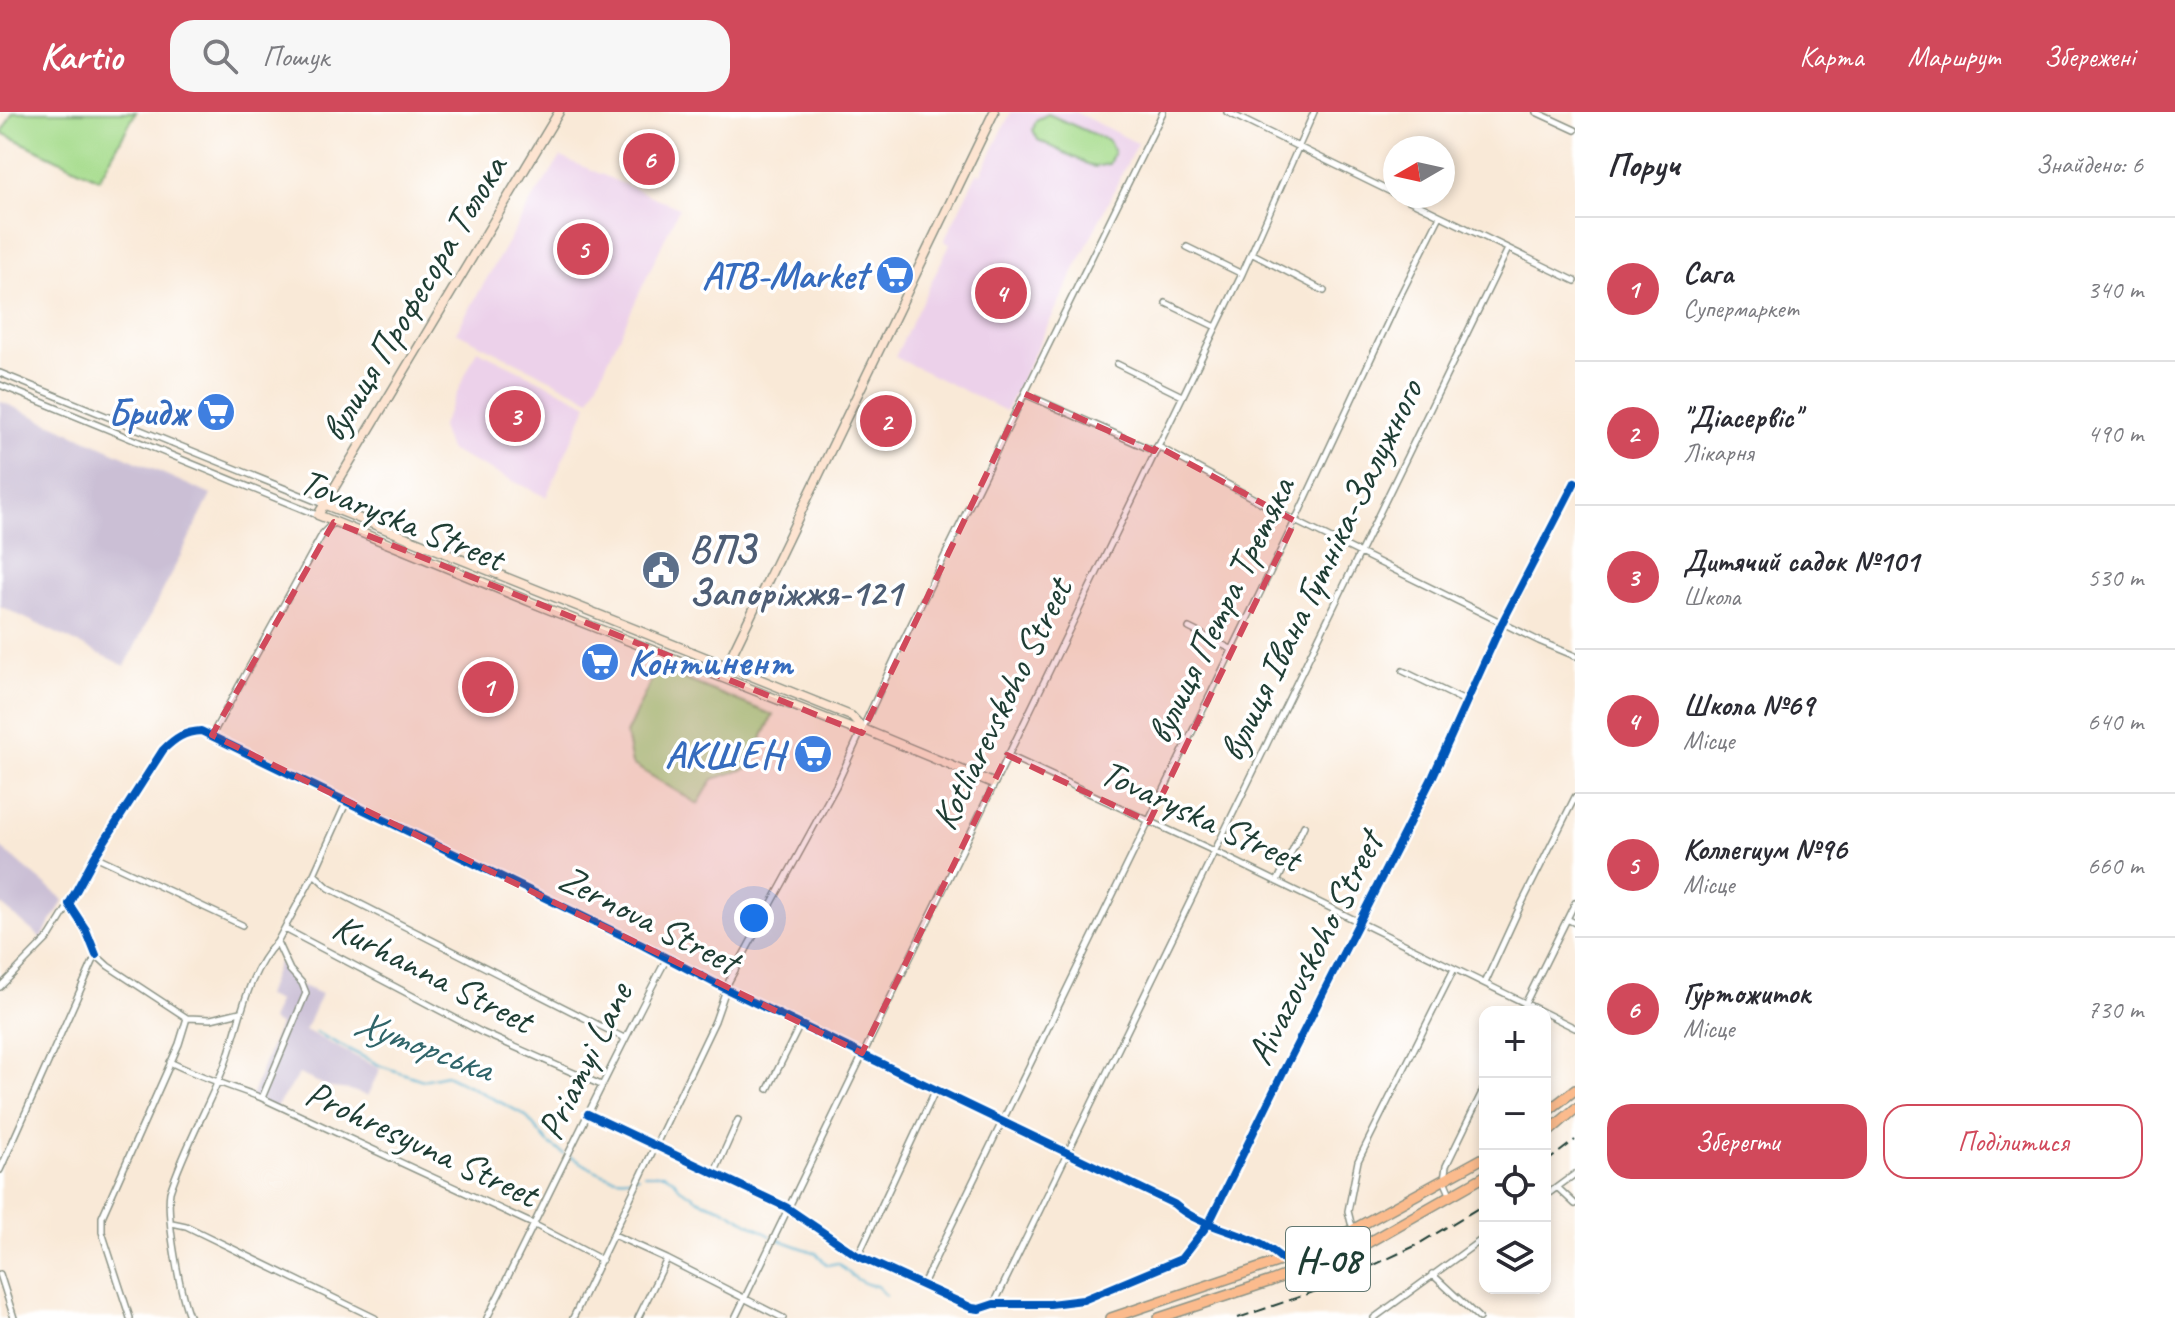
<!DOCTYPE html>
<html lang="uk">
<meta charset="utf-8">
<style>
body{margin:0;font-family:Caveat,sans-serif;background:#f7f7f7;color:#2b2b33}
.controls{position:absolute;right:24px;bottom:24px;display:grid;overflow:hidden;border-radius:16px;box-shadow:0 4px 12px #0003}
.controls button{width:72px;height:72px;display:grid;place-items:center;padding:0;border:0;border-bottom:2px solid #e1e1e2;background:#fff;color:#2b2b33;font:40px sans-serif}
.compass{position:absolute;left:1383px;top:24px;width:72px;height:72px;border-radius:50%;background:#fff;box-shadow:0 4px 12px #0003;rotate:261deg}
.you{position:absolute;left:754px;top:806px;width:28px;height:28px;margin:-20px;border:6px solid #fff;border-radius:50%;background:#1a73e8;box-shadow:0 0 0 12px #1a73e833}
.badge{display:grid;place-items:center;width:52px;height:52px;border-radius:50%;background:#d1495b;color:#fff;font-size:26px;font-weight:700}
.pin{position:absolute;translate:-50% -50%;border:4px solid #fff;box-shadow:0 2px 8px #0006}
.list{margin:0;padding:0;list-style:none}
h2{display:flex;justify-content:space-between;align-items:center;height:104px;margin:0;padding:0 32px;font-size:34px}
h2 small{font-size:26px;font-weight:400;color:#7c7c81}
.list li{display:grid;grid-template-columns:52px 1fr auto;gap:24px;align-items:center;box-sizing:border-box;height:144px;padding:0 32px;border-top:2px solid #e1e1e2}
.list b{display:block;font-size:30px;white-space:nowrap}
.list p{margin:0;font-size:26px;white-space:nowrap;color:#7c7c81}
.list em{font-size:26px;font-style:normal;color:#7c7c81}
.actions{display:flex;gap:16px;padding:24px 32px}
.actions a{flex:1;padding:18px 0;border:2px solid #d1495b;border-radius:24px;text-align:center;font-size:28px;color:#d1495b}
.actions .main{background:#d1495b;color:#fff}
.icon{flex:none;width:44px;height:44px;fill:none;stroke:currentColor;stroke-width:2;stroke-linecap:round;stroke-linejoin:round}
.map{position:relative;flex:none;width:1575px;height:1206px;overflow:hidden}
header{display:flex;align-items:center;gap:48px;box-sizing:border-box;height:112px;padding:0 40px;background:#d1495b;color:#fff}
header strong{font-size:38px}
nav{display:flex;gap:44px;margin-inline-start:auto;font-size:28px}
.search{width:560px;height:72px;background:#f7f7f7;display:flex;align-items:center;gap:20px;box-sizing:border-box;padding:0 28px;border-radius:24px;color:#7c7c81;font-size:30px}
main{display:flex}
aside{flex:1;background:#fff}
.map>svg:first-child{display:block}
.built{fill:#ecd1ea}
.industrial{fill:#cbbfd5}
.green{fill:#a6dc8c;stroke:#628c60;stroke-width:2}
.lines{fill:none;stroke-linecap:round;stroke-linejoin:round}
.stream{stroke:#51afcf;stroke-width:2}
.street-casing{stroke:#8c9386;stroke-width:8}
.secondary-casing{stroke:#8c9386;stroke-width:11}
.primary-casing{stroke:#8c9386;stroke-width:12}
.street{stroke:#fff;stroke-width:5}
.secondary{stroke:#fde4d1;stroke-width:8}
.primary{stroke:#fbbb8d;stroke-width:9}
.rail{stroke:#1f3d34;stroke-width:2;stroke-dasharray:12 6;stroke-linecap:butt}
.cycleway-casing{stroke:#fff;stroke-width:13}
.cycleway{stroke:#0057b8;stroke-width:8}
.marked{fill:#d1495b;fill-opacity:0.2;stroke:#d1495b;stroke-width:6;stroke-dasharray:16 10;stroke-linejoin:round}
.labels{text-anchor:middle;stroke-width:7;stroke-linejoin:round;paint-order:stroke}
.shield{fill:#fff;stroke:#627771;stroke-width:2}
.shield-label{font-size:36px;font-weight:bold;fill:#1f3d34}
.shop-label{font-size:38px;font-weight:bold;fill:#366cbe;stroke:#fff;text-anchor:end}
.street-label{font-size:38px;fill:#1f3d34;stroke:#fff}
.service-label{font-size:38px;font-weight:bold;fill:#4e5e75;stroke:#fff;text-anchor:start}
.water-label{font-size:40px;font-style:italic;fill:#30656a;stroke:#fff}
</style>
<header>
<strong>Kartio</strong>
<div class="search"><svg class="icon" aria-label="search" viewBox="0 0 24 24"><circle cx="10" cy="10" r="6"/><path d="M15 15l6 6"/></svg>Пошук</div>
<nav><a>Карта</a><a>Маршрут</a><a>Збережені</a></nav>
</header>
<main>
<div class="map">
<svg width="1575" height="1206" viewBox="0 0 1575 1206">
<rect width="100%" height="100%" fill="#fff"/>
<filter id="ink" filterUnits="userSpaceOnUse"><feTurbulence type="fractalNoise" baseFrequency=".0125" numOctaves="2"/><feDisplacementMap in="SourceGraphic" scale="16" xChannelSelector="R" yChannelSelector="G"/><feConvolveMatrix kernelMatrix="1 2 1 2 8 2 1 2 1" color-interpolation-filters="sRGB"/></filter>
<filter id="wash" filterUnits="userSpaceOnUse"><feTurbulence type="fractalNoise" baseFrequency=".006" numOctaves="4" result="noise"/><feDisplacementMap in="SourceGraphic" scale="32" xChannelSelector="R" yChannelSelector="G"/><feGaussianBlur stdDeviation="1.8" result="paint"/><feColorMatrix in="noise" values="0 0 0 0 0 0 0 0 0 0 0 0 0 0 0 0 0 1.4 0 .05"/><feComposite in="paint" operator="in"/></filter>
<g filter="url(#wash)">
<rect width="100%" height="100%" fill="#f9e9d7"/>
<!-- built -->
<path class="built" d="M 1011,0 L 1075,0 L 1137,31 L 1006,299 L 895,245 L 950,132 L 944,129 L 977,61 L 981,62 Z
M 561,45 L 679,96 L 590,287 L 456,220 L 532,88 Z
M 477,238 L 588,292 L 546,385 L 449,338 L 441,315 Z"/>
<!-- industrial -->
<path class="industrial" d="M 0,289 L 211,383 L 125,554 L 0,494 Z
M 0,735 L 64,788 L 41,826 L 0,792 Z
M 278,850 L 287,856 L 300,873 L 321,882 L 305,918 L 380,957 L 367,984 L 350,978 L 331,976 L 299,962 L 274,998 L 250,988 L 279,913 L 271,909 L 278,889 L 266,884 Z"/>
<!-- green -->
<path class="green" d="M 13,0 L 136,0 L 99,67 L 2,21 Z
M 1048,2 L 1109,29 L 1114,40 L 1109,52 L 1094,55 L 1038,28 L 1033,18 L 1036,8 Z
M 657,556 L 773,603 L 748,656 L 713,667 L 698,692 L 632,652 L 626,622 Z"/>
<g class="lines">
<!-- stream -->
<path class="stream" d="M 315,920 L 381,954 L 423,968 L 446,963 L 465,972 L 525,1003 L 548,1031 L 564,1042
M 570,1045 C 594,1055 608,1073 638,1064
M 644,1062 L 664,1062 L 673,1067 L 680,1076 L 699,1088 L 722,1096 L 771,1124
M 777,1127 L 816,1141 L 827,1153 L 838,1151 C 849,1162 861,1173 877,1174 L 886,1184"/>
</g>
</g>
<g filter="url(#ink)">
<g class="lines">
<!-- street casing -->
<g class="street-casing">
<path id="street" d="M 1227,0 L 1395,82
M 1536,0 L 1575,18
M 1400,84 L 1575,169
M 1187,135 L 1242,162
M 1251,141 L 1324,179
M 1166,191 L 1216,215
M 1117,252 L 1182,284
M 0,261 L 323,392
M 0,273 L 317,403
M 1025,282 L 1154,339
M 1157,334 L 1295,409 L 1539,529 L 1575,544
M 1189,516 L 1231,537
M 1403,559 L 1467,590
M 212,623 L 323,421 L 334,410
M 1007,643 L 1214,739 L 1543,900
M 95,744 L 242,813
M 314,762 L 329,776 L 624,926
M 1277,770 L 1304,714
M 1567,807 L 1575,811
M 285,817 L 483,921 L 601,973
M 96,843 L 86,818 L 69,792 L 95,744 L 163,638 C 175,626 184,620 201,619 L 640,832 L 726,877 L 1174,1092 C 1204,1119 1254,1118 1282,1147
M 1485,871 L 1519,797 L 1575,685
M 0,875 L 50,824 L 69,793
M 1521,900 L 1575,791
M 1545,901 L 1575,916
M 187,906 L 211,907 L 240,900
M 170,950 C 199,965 231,974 262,986 L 535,1113 L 602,1148
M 768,977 L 801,911
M 262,986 L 306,881 L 302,871 L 290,858 L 277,830 L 314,762 L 346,691
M 588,1002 L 786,1095 L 858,1144 L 972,1196 L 979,1197 L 994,1192 L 1050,1192 L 1083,1188 L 1181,1147 L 1209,1111 L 1283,960 L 1433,664 L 1502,511 L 1575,370
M 0,1058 L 96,843 L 108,854 L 187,906
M 714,1062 L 738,1008
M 1558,1076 L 1575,1092
M 1450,1082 L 1444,1068 L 1446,1054 L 1485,974
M 1545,1084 L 1575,1062
M 172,1111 L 186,1114 L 375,1206
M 614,1123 L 667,1147 L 638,1206
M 1362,1133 L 1351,1111 L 1348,1099 L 1358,1049 L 1454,857
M 858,1144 L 936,977
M 667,1147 L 783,1206
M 0,1162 L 14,1206
M 1432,1162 L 1479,1206
M 922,1174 L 1295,409 L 1401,182 L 1440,104
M 994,1192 L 1508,137
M 130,1206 L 102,1120 L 102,1105 L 179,932 L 187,906
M 190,1206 C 180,1184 166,1103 170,1080 C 184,1037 207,997 224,955 C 240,914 245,863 277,830
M 487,1206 C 548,1086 604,965 667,846
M 573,1206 L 715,909 L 729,869 L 836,674 L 901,533 L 1163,0
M 735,1206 L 1242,162 L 1314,0
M 1374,1206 L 1485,1125"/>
</g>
<!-- secondary casing -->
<g class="secondary-casing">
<path id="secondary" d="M 559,0 L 318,403 L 543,495 L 855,618 L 863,617 L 993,671
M 323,392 L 851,604 L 863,617
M 721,565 L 994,0"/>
</g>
<!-- primary casing -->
<g class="primary-casing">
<path id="primary" d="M 1545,1001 L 1575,978
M 1545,1023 L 1575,997
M 1111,1206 L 1283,1148 L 1354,1117 L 1485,1045
M 1159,1206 L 1271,1169 L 1362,1134 L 1485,1064"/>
</g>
<!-- street -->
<use href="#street" class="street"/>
<!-- secondary -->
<use href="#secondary" class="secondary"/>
<!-- primary -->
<use href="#primary" class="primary"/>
<!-- rail -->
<path class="rail" d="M 1545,1051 L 1575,1028
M 1238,1206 L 1322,1177 L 1415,1134 L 1485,1092"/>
<!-- cycleway casing -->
<g class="cycleway-casing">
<path id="cycleway" d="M 96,843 L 86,818 L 69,792 L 95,744 L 163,638 C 175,626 184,620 201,619 L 640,832 L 726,877 L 1174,1092 C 1204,1119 1254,1119 1283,1148
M 588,1002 L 786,1095 L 858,1144 L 972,1196 L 979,1197 L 994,1192 L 1050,1192 L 1083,1188 L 1181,1147 L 1209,1111 L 1283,960 L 1433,664 L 1502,511 L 1575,370"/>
</g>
<!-- cycleway -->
<use href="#cycleway" class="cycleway"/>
</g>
</g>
<!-- marked area -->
<path class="marked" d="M 1025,282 L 1154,339 L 1157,334 L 1295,409 L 1149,710 L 1007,643 L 862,941 L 212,623 L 334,410 L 862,621 Z"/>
<!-- icons -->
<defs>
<g id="supermarket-disc" transform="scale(2)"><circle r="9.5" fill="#3f7fe0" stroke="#fff"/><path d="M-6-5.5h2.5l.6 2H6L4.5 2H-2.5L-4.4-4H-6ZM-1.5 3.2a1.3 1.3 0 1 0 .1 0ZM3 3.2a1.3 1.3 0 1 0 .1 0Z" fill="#fff"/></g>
<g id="civic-disc" transform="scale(2)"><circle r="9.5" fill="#5c6f8a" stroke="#fff"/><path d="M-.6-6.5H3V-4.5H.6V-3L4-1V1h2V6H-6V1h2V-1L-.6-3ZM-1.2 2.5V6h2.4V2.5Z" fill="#fff"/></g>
</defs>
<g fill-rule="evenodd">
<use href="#supermarket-disc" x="895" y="163"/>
<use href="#supermarket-disc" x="216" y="300"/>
<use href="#civic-disc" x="661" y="458"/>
<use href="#supermarket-disc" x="600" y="550"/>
<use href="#supermarket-disc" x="813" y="642"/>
</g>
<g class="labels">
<!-- shield labels -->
<rect class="shield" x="1286" y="1115" width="84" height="64" rx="6"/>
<g class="shield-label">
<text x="1328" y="1160">Н-08</text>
</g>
<!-- shop labels -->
<g class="shop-label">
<text x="867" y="176">ATB-Market</text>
<text x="188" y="313">Бридж</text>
<text x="628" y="563" text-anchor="start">Континент</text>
<text x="785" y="655">АКШЕН</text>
</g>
<!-- street labels -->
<g class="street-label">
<text transform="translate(413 186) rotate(-59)" y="13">вулиця Професора Толока</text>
<text transform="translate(402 407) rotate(22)" y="13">Tovaryska Street</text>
<text transform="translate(1320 458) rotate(-64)" y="13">вулиця Івана Гутніка-Залужного</text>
<text transform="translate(1220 498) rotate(-64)" y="13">вулиця Петра Третяка</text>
<text transform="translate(1001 592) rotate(-64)" y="13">Kotliarevskoho Street</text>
<text transform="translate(1201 703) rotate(25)" y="13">Tovaryska Street</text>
<text transform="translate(649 807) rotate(27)" y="13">Zernova Street</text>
<text transform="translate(1314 836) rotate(-63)" y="13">Aivazovskoho Street</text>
<text transform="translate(433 861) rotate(27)" y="13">Kurhanna Street</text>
<text transform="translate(584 949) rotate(-64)" y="13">Priamyi Lane</text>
<text transform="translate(422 1031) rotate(25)" y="13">Prohresyvna Street</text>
</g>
<!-- service labels -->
<g class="service-label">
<text x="689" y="449">ВПЗ<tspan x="689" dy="44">Запоріжжя-121</tspan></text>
</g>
<!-- water labels -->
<g class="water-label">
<text transform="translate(424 932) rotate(20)" y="14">Хуторська</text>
</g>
</g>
</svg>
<div class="controls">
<button>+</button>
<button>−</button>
<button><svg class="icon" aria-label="locate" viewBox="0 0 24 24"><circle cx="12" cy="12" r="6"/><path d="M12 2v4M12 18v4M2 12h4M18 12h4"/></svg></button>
<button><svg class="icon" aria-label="layers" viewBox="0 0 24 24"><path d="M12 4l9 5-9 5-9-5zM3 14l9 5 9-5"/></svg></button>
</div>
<svg class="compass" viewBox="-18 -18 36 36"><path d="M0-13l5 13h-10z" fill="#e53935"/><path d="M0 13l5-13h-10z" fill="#7c7c81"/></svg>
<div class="you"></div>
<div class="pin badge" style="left:488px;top:575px">1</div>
<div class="pin badge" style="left:886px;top:309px">2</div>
<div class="pin badge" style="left:515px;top:304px">3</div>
<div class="pin badge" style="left:1001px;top:181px">4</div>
<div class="pin badge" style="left:583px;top:137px">5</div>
<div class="pin badge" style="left:649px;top:47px">6</div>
</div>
<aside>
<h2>Поруч<small>Знайдено: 6</small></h2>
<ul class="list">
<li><span class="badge">1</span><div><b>Сага</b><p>Супермаркет</p></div><em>340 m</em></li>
<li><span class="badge">2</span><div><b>&quot;Діасервіс&quot;</b><p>Лікарня</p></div><em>490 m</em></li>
<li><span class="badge">3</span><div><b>Дитячий садок №101</b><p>Школа</p></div><em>530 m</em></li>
<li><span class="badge">4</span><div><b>Школа №69</b><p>Місце</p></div><em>640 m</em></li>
<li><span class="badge">5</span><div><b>Коллегиум №96</b><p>Місце</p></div><em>660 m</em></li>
<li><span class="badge">6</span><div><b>Гуртожиток</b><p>Місце</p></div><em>730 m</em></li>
</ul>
<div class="actions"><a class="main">Зберегти</a><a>Поділитися</a></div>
</aside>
</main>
